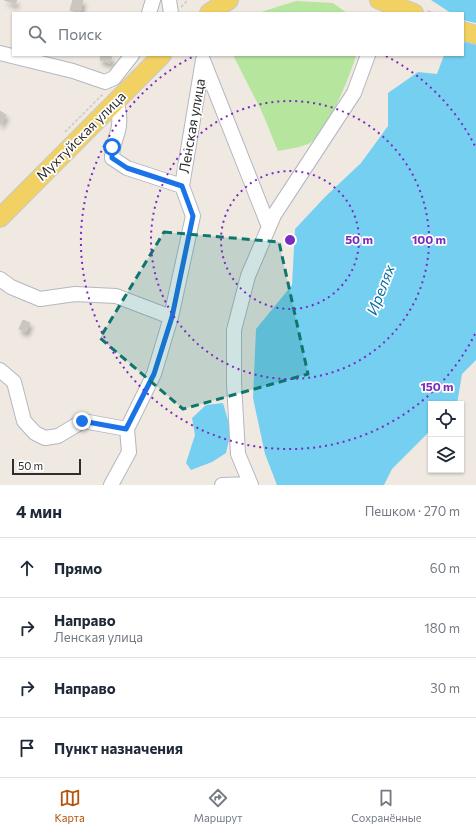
<!DOCTYPE html>
<html lang="ru">
<meta charset="utf-8">
<style>
body{margin:0;font-family:Commissioner,sans-serif;background:#f2f2f3;color:#1f2937}
.controls{position:absolute;right:12px;bottom:12px;display:grid;overflow:hidden;border-radius:0px;box-shadow:0 1px 3px #0004}
.controls button{width:36px;height:36px;display:grid;place-items:center;padding:0;border:0;border-bottom:1px solid #e0e1e3;background:#fff;color:#1f2937;font:20px sans-serif}
.scale{position:absolute;left:12px;bottom:10px;width:69px;box-sizing:border-box;padding-left:4px;border:2px solid #2e2e2e;border-top:0;font-size:11px;line-height:14px;white-space:nowrap;color:#2e2e2e;-webkit-text-stroke:3px #fff;paint-order:stroke}
.stop{position:absolute;width:12px;height:12px;margin:-9px;border:3px solid #1a73e8;border-radius:50%;background:#fff}
.stop.end{background:#1a73e8;border-color:#fff;box-shadow:0 1px 4px #0008}
.list{margin:0;padding:0;list-style:none}
h2{display:flex;justify-content:space-between;align-items:center;height:52px;margin:0;padding:0 16px;font-size:17px}
h2 small{font-size:13px;font-weight:400;color:#747a83}
.list li{display:grid;grid-template-columns:26px 1fr auto;gap:12px;align-items:center;box-sizing:border-box;height:60px;padding:0 16px;border-top:1px solid #e0e1e3}
.list b{display:block;font-size:15px;white-space:nowrap}
.list p{margin:0;font-size:13px;white-space:nowrap;color:#747a83}
.list em{font-size:13px;font-style:normal;color:#747a83}
.icon{flex:none;width:22px;height:22px;fill:none;stroke:currentColor;stroke-width:2;stroke-linecap:round;stroke-linejoin:round}
.map{position:relative;flex:none;width:476px;height:485px;overflow:hidden}
.search{position:absolute;background:#fff;box-shadow:0 1px 3px #0004;left:12px;right:12px;top:12px;height:44px;display:flex;align-items:center;gap:10px;box-sizing:border-box;padding:0 14px;border-radius:0px;color:#747a83;font-size:15px}
.sheet{height:292px;background:#fff}
nav{display:flex;justify-content:space-around;align-items:center;box-sizing:border-box;height:56px;border-top:1px solid #e0e1e3;background:#fff;font-size:11px;color:#747a83}
nav a{display:grid;justify-items:center;gap:2px}
nav .on{color:#b45309}
.map>svg:first-child{display:block}
.green{fill:#b6e59e}
.water{fill:#75cff0}
.lines{fill:none;stroke-linecap:round;stroke-linejoin:round}
.river{stroke:#75cff0;stroke-width:17}
.building{fill:#cbc7bf;stroke:#cbc5ba;filter:url(#shadow)}
.minor-casing{stroke:#b4b7c1;stroke-width:16}
.major-casing{stroke:#c9c9c9;stroke-width:20}
.path{stroke:#c9c9c9;stroke-width:1.5;stroke-dasharray:3 2;stroke-linecap:butt}
.minor{stroke:#fff;stroke-width:14}
.major{stroke:#f2d163;stroke-width:18}
.route{stroke:#1a73e8;stroke-width:5}
.marked{fill:#0f766e;fill-opacity:0.2;stroke:#0f766e;stroke-width:3;stroke-dasharray:8 5;stroke-linejoin:round}
.ring{fill:none;stroke:#7b2cbf;stroke-width:2;stroke-dasharray:2 4}
.labels{text-anchor:middle;stroke-width:3.5;stroke-linejoin:round;paint-order:stroke}
.street-label{font-size:14px;fill:#2e2e2e;stroke:#fff}
.water-label{font-size:15px;font-style:italic;fill:#0d6fa3;stroke:#fff}
.centre{fill:#7b2cbf;stroke:#fff;stroke-width:2}
.ring-label{font-size:12px;text-anchor:middle;font-weight:bold;fill:#7b2cbf;stroke:#fff;stroke-width:3.5;stroke-linejoin:round;paint-order:stroke}
</style>
<div class="map">
<svg width="476" height="485" viewBox="0 0 476 485">
<defs>
<filter id="shadow"><feDropShadow dx="2.5" dy="4.5" stdDeviation="2" flood-color="#0004"/></filter>
</defs>
<rect width="100%" height="100%" fill="#efe9e1"/>
<!-- green -->
<path class="green" d="M 296,1 L 333,3 L 347,13 L 258,13 Z
M 233,55 L 356,55 C 351,74 326,137 308,144 C 299,148 287,149 278,151 L 262,112 Z"/>
<!-- water -->
<path class="water" d="M 431,0 L 476,0 L 476,23 L 463,20 L 463,13 L 451,13 Z
M 463,46 L 476,50 L 476,360 L 462,374 L 457,404 L 431,404 L 431,430 L 392,469 L 384,485 L 277,485 L 265,454 L 253,398 L 256,329 L 292,285 L 295,229 L 325,197 L 361,163 L 388,126 L 388,93 L 418,72 L 437,74 L 444,55 L 463,55 Z
M 223,403 L 231,431 L 226,453 L 212,462 L 191,470 L 186,463 L 195,435 L 192,418 L 206,405 Z"/>
<g class="lines">
<!-- river -->
<path class="river" d="M 464,71 L 476,35"/>
</g>
<!-- building -->
<path class="building" d="M 4,0 L 17,0 L 15,4 Z
M 73,0 L 83,0 L 80,13 L 70,10 Z
M 101,55 L 112,57 L 110,63 L 100,60 Z
M 0,111 L 6,115 L 0,125 Z
M 23,320 L 30,323 L 26,332 L 19,329 Z"/>
<g class="lines">
<!-- minor casing -->
<g class="minor-casing">
<path id="minor" d="M 169,0 L 171,13
M 149,13 L 153,0
M 0,53 L 73,71 L 105,82 L 114,78 L 132,55
M 203,60 L 269,227
M 116,100 C 119,110 121,120 118,131 C 115,141 112,147 112,158 L 127,168 L 182,186
M 0,279 L 11,287 L 40,299 L 75,294 L 116,296 L 171,317
M 0,370 L 14,382 L 24,421 L 35,433 L 45,438 L 58,436 L 83,421 L 127,429
M 111,485 L 129,452 L 127,429 L 154,374 L 171,317 L 193,216 L 182,186 L 203,60
M 222,485 L 250,484
M 251,485 L 238,454 L 234,383 L 234,330 L 248,276 L 274,215 L 354,93 L 368,55"/>
</g>
<!-- major casing -->
<g class="major-casing">
<path id="major" d="M 379,0 L 414,13
M 209,13 L 229,0
M 463,31 L 476,35
M 0,218 L 162,55"/>
</g>
<!-- path -->
<path class="path" d="M 181,7 L 188,0
M 428,11 L 433,13
M 65,132 L 103,94"/>
<!-- minor -->
<use href="#minor" class="minor"/>
<!-- major -->
<use href="#major" class="major"/>
</g>
<g class="lines">
<!-- route -->
<path class="route" d="M 82,421 L 126,429 L 154,374 L 172,317 L 193,216 L 182,186 L 127,168 L 112,158 L 112,147"/>
</g>
<!-- marked area -->
<path class="marked" d="M 164,232 L 279,242 L 308,374 L 183,409 L 100,338 Z"/>
<!-- distance rings -->
<g class="ring">
<circle cx="290" cy="240" r="69"/>
<circle cx="290" cy="240" r="139"/>
<path d="M475 334A208 208 0 1 1 194 56M386 56A208 208 0 0 1 475 146"/>
</g>
<g class="labels">
<!-- street labels -->
<g class="street-label">
<text transform="translate(192 126) rotate(-80)" y="5">Ленская улица</text>
<text transform="translate(81 136) rotate(-45)" y="5">Мухтуйская улица</text>
</g>
<!-- water labels -->
<g class="water-label">
<text transform="translate(381 290) rotate(-69)" y="5">Ирелях</text>
</g>
</g>
<circle cx="290" cy="240" r="6" class="centre"/>
<g class="ring-label">
<text x="359" y="244">50 m</text>
<text x="429" y="244">100 m</text>
<text x="437" y="391">150 m</text>
</g>
</svg>
<div class="controls">
<button><svg class="icon" aria-label="locate" viewBox="0 0 24 24"><circle cx="12" cy="12" r="6"/><path d="M12 2v4M12 18v4M2 12h4M18 12h4"/></svg></button>
<button><svg class="icon" aria-label="layers" viewBox="0 0 24 24"><path d="M12 4l9 5-9 5-9-5zM3 14l9 5 9-5"/></svg></button>
</div>
<div class="scale">50 m</div>
<div class="stop" style="left:112px;top:147px"></div>
<div class="stop end" style="left:82px;top:421px"></div>
<div class="search"><svg class="icon" aria-label="search" viewBox="0 0 24 24"><circle cx="10" cy="10" r="6"/><path d="M15 15l6 6"/></svg>Поиск</div>
</div>
<section class="sheet">
<h2>4 мин<small>Пешком · 270 m</small></h2>
<ul class="list">
<li><svg class="icon" aria-label="ahead" viewBox="0 0 24 24"><path d="M12 20V5M6 11l6-6 6 6"/></svg><div><b>Прямо</b></div><em>60 m</em></li>
<li><svg class="icon" aria-label="right" viewBox="0 0 24 24"><path d="M7 20v-9h11M14 6l5 5-5 5"/></svg><div><b>Направо</b><p>Ленская улица</p></div><em>180 m</em></li>
<li><svg class="icon" aria-label="right" viewBox="0 0 24 24"><path d="M7 20v-9h11M14 6l5 5-5 5"/></svg><div><b>Направо</b></div><em>30 m</em></li>
<li><svg class="icon" aria-label="arrive" viewBox="0 0 24 24"><path d="M6 21V4h12l-3 4 3 4H6"/></svg><div><b>Пункт назначения</b></div></li>
</ul>
</section>
<nav>
<a class="on"><svg class="icon" aria-label="map" viewBox="0 0 24 24"><path d="M3 6l6-2 6 2 6-2v14l-6 2-6-2-6 2zM9 4v14M15 6v14"/></svg>Карта</a>
<a><svg class="icon" aria-label="directions" viewBox="0 0 24 24"><path d="M12 3l9 9-9 9-9-9zM9 14v-3h6M13 9l2 2-2 2"/></svg>Маршрут</a>
<a><svg class="icon" aria-label="saved" viewBox="0 0 24 24"><path d="M7 4h10v16l-5-4-5 4z"/></svg>Сохранённые</a>
</nav>
